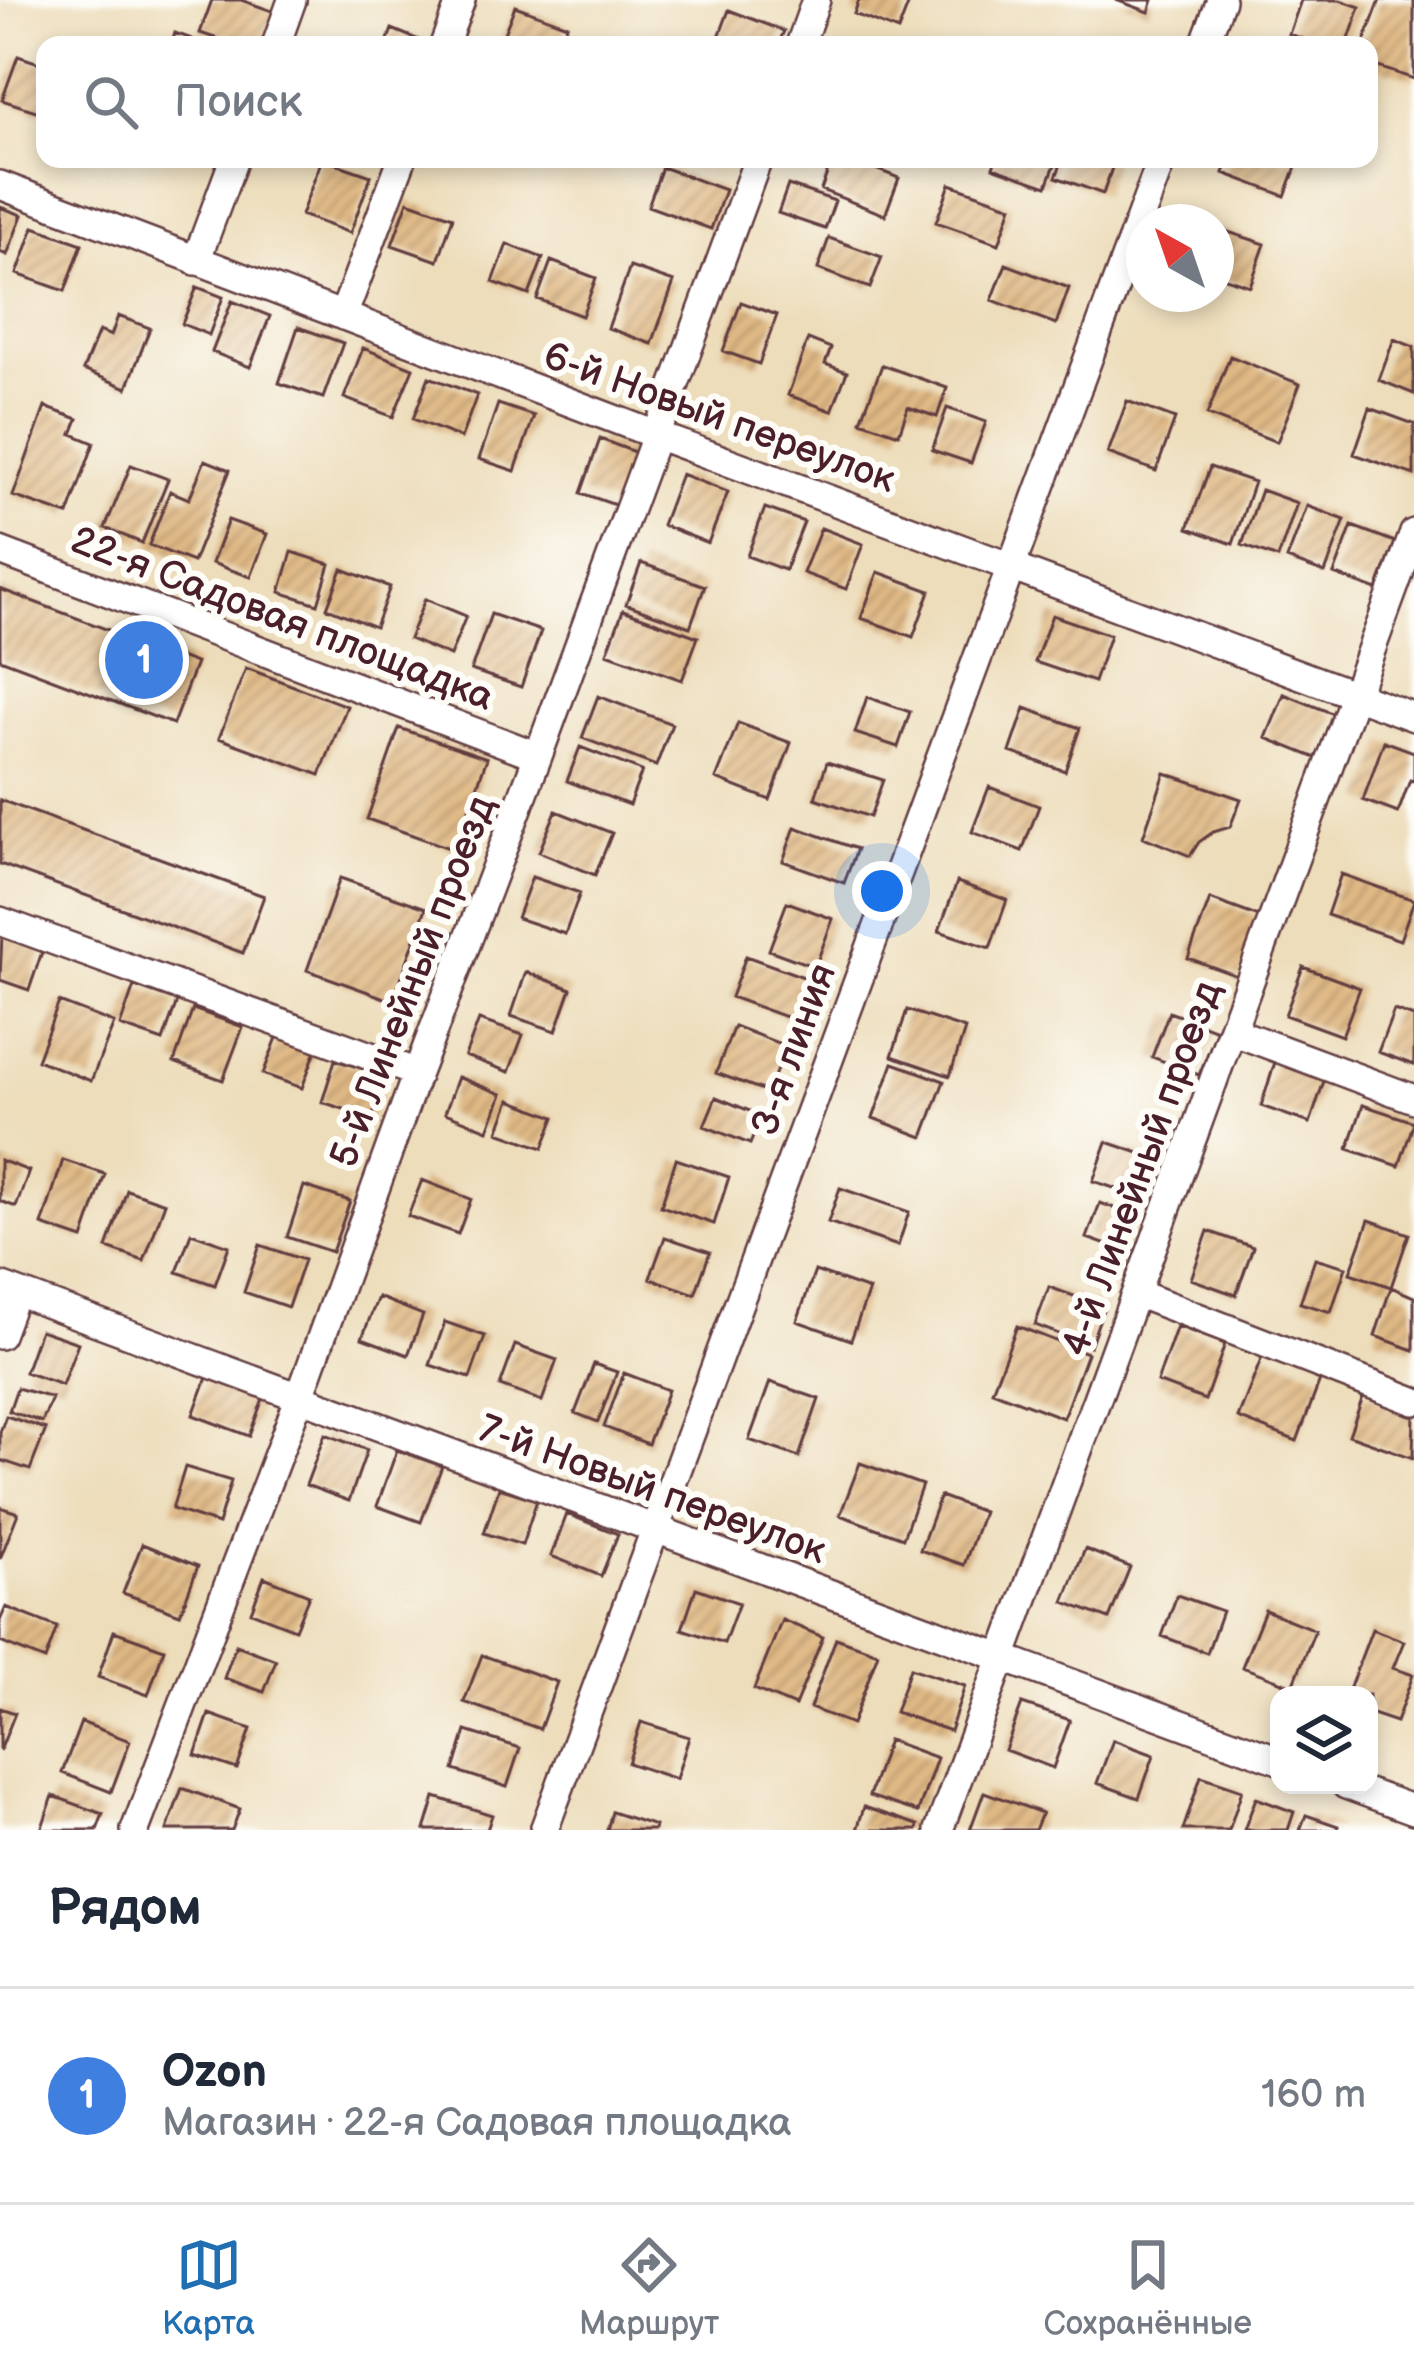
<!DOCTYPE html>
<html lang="ru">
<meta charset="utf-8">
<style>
body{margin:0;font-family:"Balsamiq Sans",sans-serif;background:#f6f6f7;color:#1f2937}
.controls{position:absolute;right:36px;bottom:36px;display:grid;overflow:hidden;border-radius:24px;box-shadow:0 6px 18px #0003}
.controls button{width:108px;height:108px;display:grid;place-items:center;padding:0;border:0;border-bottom:3px solid #e0e1e3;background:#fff;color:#1f2937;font:60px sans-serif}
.compass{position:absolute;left:1126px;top:204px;width:108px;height:108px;border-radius:50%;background:#fff;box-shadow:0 6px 18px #0003;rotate:320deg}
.you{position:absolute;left:882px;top:891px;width:42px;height:42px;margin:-30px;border:9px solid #fff;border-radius:50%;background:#1a73e8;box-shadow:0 0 0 18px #1a73e833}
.badge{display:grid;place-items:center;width:78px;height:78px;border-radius:50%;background:#1f6fb2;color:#fff;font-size:39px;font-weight:700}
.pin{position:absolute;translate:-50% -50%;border:6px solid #fff;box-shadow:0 3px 12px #0006}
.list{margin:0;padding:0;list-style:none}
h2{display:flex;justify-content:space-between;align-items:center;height:156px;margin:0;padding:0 48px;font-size:51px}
h2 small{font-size:39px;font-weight:400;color:#747a83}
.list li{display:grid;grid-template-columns:78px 1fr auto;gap:36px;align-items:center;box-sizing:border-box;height:216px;padding:0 48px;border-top:3px solid #e0e1e3}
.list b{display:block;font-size:45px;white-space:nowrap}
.list p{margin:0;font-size:39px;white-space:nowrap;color:#747a83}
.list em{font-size:39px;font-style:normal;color:#747a83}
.icon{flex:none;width:66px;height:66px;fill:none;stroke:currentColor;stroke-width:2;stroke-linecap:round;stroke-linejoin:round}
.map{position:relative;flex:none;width:1414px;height:1830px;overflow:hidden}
.search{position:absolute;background:#fff;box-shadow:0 6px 18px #0003;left:36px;right:36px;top:36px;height:132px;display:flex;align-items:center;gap:30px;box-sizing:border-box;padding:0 42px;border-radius:24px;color:#747a83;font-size:45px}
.sheet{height:372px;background:#fff}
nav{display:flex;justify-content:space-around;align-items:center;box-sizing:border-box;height:168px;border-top:3px solid #e0e1e3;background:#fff;font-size:33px;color:#747a83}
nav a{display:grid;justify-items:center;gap:6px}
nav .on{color:#1f6fb2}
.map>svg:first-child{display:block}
.building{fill:url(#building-hatch)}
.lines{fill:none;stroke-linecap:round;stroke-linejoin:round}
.minor-casing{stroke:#623c41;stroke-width:32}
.minor{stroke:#fff;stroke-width:27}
.labels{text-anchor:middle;stroke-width:12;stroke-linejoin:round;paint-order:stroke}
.street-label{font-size:39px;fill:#4a1f2b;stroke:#fdfcf7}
</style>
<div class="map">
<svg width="1414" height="1830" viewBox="0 0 1414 1830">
<defs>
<pattern id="building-hatch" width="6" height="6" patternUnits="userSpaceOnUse" patternTransform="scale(3)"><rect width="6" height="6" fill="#e0b985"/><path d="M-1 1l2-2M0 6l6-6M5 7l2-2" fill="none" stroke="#b8966d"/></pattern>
</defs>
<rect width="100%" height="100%" fill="#fdfcf7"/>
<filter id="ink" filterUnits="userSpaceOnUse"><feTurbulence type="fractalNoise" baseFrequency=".00833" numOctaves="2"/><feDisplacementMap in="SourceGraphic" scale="24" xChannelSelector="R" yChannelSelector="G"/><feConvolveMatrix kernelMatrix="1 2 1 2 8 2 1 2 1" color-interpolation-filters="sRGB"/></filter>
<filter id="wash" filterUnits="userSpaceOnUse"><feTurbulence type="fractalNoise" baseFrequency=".004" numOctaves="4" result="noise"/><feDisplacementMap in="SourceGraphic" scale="48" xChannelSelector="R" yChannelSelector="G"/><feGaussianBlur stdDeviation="2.7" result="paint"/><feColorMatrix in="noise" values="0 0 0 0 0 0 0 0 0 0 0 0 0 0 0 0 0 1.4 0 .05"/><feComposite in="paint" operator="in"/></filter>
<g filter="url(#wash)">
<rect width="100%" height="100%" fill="#edddbb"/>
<g id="blocks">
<!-- building -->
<path class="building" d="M 212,0 L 241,0 L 275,12 L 263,45 L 236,45 L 200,33 Z
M 859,0 L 910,0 L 898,31 L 854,14 Z
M 1116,0 L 1153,0 L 1149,12 Z
M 1301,0 L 1340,0 L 1360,7 L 1347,45 L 1321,45 L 1289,34 Z
M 1380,0 L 1414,0 L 1414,79 L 1369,64 L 1369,45 L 1363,45 Z
M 515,6 L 567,25 L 559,45 L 511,45 L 501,41 Z
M 729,10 L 784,31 L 778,45 L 716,45 Z
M 392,29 L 431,45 L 386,45 Z
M 175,33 L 206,44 L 206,45 L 171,45 Z
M 18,56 L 45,65 L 45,114 L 2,100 Z
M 322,159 L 371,176 L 350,233 L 301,215 Z
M 832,159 L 850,159 L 899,178 L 885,215 L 821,190 Z
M 996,159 L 1057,159 L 1047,186 L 993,167 Z
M 1063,159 L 1115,159 L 1103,194 L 1056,177 Z
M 1229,159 L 1299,159 L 1285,196 L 1224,173 Z
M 662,167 L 725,190 L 711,229 L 648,206 Z
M 950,184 L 1012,206 L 999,244 L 936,222 Z
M 788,185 L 835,201 L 825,229 L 778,213 Z
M 408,201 L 453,217 L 438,261 L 392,245 Z
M 0,207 L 22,215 L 7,255 L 0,252 Z
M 34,227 L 82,244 L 65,291 L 17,274 Z
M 1216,228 L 1265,244 L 1250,286 L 1216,275 Z
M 829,238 L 882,257 L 870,288 L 818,269 Z
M 507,244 L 543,258 L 529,295 L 493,282 Z
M 551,261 L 596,278 L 582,316 L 537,299 Z
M 1006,264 L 1069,288 L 1056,324 L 992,300 Z
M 630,267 L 674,282 L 652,344 L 608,328 Z
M 197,287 L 223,297 L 209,335 L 182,324 Z
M 232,301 L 270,316 L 250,367 L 212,352 Z
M 741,302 L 777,315 L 759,364 L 723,351 Z
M 118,316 L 150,328 L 127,388 L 83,370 L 99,331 L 111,336 Z
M 298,327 L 343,343 L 323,398 L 279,383 Z
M 808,339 L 831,348 L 825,364 L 847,372 L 832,411 L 788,395 Z
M 1394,339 L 1414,347 L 1414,394 L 1379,380 Z
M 363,348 L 413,368 L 393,417 L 344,398 Z
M 1230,356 L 1300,384 L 1277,442 L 1207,415 Z
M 882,365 L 947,388 L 937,417 L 908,407 L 899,434 L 861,421 Z
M 429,377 L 477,395 L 461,438 L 413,419 Z
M 1127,401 L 1175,419 L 1156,471 L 1108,453 Z
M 498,404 L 534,416 L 515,471 L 479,459 Z
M 45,407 L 78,419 L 72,434 L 94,443 L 68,515 L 13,496 Z
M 947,408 L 986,422 L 971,463 L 932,450 Z
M 1370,408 L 1414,424 L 1414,475 L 1354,454 Z
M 600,439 L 637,453 L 618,506 L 581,493 Z
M 205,460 L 230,470 L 193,562 L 149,545 L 170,491 L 189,499 Z
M 131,465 L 168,479 L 142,543 L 105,528 Z
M 1210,467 L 1254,482 L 1233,544 L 1188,528 Z
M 681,474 L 728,492 L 708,543 L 662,525 Z
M 1261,490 L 1297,503 L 1278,558 L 1242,545 Z
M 1307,506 L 1345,520 L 1325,573 L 1287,559 Z
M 765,508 L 804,522 L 785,570 L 747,556 Z
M 228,520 L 267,534 L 251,577 L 212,563 Z
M 1352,526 L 1395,542 L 1377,590 L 1334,574 Z
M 821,528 L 863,544 L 846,589 L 803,573 Z
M 292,552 L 330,564 L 318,604 L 280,592 Z
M 641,563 L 705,586 L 690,627 L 626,604 Z
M 342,569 L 390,587 L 375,627 L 327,608 Z
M 878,572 L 930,591 L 913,637 L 861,618 Z
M 0,589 L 196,663 L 173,724 L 0,659 Z
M 425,599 L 466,616 L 450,656 L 409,639 Z
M 623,610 L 698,637 L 682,680 L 607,653 Z
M 491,614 L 541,631 L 521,687 L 471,670 Z
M 1052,615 L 1110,635 L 1094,682 L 1035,662 Z
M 246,668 L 347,706 L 320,775 L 219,738 Z
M 1284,694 L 1334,714 L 1316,758 L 1266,738 Z
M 598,696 L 672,724 L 656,766 L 582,738 Z
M 867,697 L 910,712 L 898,747 L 855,733 Z
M 1025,708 L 1080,728 L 1065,771 L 1010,752 Z
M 738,723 L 791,743 L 770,800 L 716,779 Z
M 399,728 L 487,758 L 455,850 L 367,819 Z
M 1384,741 L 1414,752 L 1414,781 L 1410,780 L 1398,813 L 1363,800 Z
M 580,747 L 642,771 L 629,805 L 567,781 Z
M 827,762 L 883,780 L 870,817 L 815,798 Z
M 1165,773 L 1241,799 L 1230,827 L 1213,832 L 1199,842 L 1190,856 L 1143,837 Z
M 989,787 L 1039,806 L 1022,851 L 972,832 Z
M 0,800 L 264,896 L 243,953 L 0,864 Z
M 556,811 L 612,833 L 595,875 L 539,852 Z
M 795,827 L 857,849 L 844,883 L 783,861 Z
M 1341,874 L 1414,900 L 1400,940 L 1327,915 Z
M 532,877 L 580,893 L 565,934 L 517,918 Z
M 340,878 L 426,908 L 393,1001 L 307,970 Z
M 957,882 L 1007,900 L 990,948 L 939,931 Z
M 1210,899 L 1262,918 L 1240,977 L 1188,958 Z
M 787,902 L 833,919 L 815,967 L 769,950 Z
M 2,934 L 43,949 L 29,990 L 0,980 Z
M 746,956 L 809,979 L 794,1020 L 731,997 Z
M 1303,967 L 1360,988 L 1342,1036 L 1285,1015 Z
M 526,972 L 571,989 L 556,1031 L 511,1016 Z
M 134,986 L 177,1001 L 163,1041 L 120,1026 Z
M 59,1002 L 114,1023 L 91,1081 L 37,1060 Z
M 193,1009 L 243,1027 L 223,1080 L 174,1062 Z
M 907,1010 L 965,1029 L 950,1076 L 892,1056 Z
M 1394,1010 L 1414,1017 L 1414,1065 L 1378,1052 Z
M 1169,1012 L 1217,1030 L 1199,1075 L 1152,1057 Z
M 479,1020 L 523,1035 L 509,1072 L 465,1056 Z
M 734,1026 L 786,1046 L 768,1092 L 716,1073 Z
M 278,1035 L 316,1050 L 302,1088 L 263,1074 Z
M 1276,1059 L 1326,1075 L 1310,1123 L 1261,1106 Z
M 335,1060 L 386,1076 L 372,1118 L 322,1102 Z
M 893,1063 L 944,1081 L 923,1137 L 873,1118 Z
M 458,1077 L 502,1094 L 488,1130 L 445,1113 Z
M 716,1097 L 762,1116 L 750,1144 L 704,1126 Z
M 510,1100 L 555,1117 L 543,1148 L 498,1132 Z
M 1363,1105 L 1414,1122 L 1399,1166 L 1348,1149 Z
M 1107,1142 L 1172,1164 L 1159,1203 L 1093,1181 Z
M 676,1159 L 729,1177 L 714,1224 L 661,1206 Z
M 0,1160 L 29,1171 L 16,1207 L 0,1201 Z
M 63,1160 L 105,1174 L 83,1239 L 42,1225 Z
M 422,1180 L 471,1199 L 458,1234 L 408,1216 Z
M 304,1186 L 350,1201 L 332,1252 L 287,1237 Z
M 840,1188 L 909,1212 L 898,1246 L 828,1222 Z
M 127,1190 L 165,1203 L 144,1261 L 107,1248 Z
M 1100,1203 L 1151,1221 L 1138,1256 L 1087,1238 Z
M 1369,1220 L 1409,1234 L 1391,1287 L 1350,1273 Z
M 1208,1231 L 1253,1247 L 1236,1295 L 1191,1279 Z
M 191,1233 L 229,1246 L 215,1285 L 177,1272 Z
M 665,1237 L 710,1252 L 695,1294 L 650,1278 Z
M 260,1245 L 304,1260 L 288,1307 L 244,1292 Z
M 1315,1258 L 1346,1267 L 1331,1312 L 1300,1303 Z
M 815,1271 L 869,1290 L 851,1340 L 797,1321 Z
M 1049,1287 L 1104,1307 L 1090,1346 L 1035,1325 Z
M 1391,1287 L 1414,1297 L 1414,1350 L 1375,1336 Z
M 378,1297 L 423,1315 L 408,1355 L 362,1338 Z
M 445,1322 L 485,1336 L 470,1378 L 430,1365 Z
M 1017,1326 L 1087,1353 L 1063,1418 L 992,1391 Z
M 1177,1326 L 1225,1344 L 1205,1400 L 1157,1382 Z
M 40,1330 L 78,1343 L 62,1385 L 25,1372 Z
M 515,1345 L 557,1360 L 542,1401 L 500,1386 Z
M 1264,1352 L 1322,1375 L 1297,1441 L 1238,1418 Z
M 594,1364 L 617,1372 L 598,1422 L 575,1413 Z
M 624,1373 L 668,1390 L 648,1444 L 604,1427 Z
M 208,1375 L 264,1396 L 249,1436 L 193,1415 Z
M 770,1382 L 819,1399 L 799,1457 L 749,1440 Z
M 17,1388 L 52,1398 L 42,1422 L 9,1411 Z
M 1364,1394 L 1414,1411 L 1413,1458 L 1349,1435 Z
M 6,1416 L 46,1429 L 30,1470 L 0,1460 L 0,1432 Z
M 325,1434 L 367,1450 L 349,1501 L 306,1485 Z
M 397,1450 L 442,1466 L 421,1522 L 377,1506 Z
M 860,1463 L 922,1485 L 903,1538 L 840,1515 Z
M 185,1467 L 231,1481 L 218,1524 L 172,1509 Z
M 499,1488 L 537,1500 L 522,1545 L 484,1533 Z
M 940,1496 L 983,1512 L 964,1565 L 920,1550 Z
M 0,1507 L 18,1513 L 0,1559 Z
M 567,1514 L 618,1534 L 601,1576 L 551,1556 Z
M 142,1544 L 198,1566 L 180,1614 L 123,1593 Z
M 1085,1549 L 1130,1567 L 1109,1619 L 1064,1602 Z
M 264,1577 L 309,1595 L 295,1629 L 251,1612 Z
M 696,1588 L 739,1603 L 724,1643 L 682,1629 Z
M 1177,1595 L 1222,1611 L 1207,1653 L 1162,1636 Z
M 6,1607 L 57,1627 L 45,1660 L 0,1642 L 0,1621 Z
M 1265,1610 L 1315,1630 L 1293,1686 L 1242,1667 Z
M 782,1620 L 823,1637 L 795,1706 L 754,1689 Z
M 1372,1629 L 1404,1641 L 1393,1668 L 1413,1675 L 1396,1722 L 1369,1713 L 1369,1695 L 1347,1695 Z
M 114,1631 L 164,1649 L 148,1695 L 98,1677 Z
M 836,1638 L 878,1653 L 852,1724 L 810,1708 Z
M 236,1645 L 276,1660 L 264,1692 L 224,1678 Z
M 482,1655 L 557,1682 L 540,1729 L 464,1702 Z
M 910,1668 L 965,1686 L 950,1731 L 895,1712 Z
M 1022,1704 L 1070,1720 L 1053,1768 L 1005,1750 Z
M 0,1708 L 15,1713 L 0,1751 Z
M 209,1714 L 251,1729 L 237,1769 L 195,1755 Z
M 81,1722 L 130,1741 L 111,1792 L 62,1773 Z
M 641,1722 L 689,1737 L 676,1779 L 628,1763 Z
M 466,1731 L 520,1748 L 507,1787 L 454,1770 Z
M 888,1740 L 937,1758 L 918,1812 L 869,1796 Z
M 1113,1740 L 1154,1755 L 1139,1798 L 1097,1783 Z
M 1201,1776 L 1242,1790 L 1229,1830 L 1183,1830 Z
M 182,1788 L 240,1809 L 232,1830 L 167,1830 Z
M 984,1792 L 1042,1813 L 1035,1830 L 970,1830 Z
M 53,1796 L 103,1814 L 97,1830 L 41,1830 Z
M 435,1797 L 492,1815 L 487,1830 L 425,1830 Z
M 1256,1798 L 1294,1812 L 1288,1830 L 1244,1830 Z
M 864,1807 L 918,1825 L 917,1830 L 857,1830 Z
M 612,1812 L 655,1826 L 654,1830 L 607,1830 Z
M 1306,1815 L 1338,1826 L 1337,1830 L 1300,1830 Z"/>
</g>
</g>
<g filter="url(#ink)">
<use href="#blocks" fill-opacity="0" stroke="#623c41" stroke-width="3"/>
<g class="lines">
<!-- minor casing -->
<g class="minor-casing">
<path id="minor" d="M 276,45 L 292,0
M 444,45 L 461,0
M 800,45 L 816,0
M 1204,45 L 1221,0
M 0,185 L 656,435 L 1414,717
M 196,261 L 234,159
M 343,316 L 402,159
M 0,551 L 538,756
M 0,921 L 417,1073
M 1232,1031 L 1414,1099
M 0,1286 L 1279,1760
M 1136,1293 L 1414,1401
M 0,1335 L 16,1292
M 1346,1785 L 1414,1810
M 135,1830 L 299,1399 L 417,1073 L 538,756 L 758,159
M 544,1830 L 1162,159
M 939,1830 L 1414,533"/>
</g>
<!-- minor -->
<use href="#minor" class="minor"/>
</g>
</g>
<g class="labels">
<!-- street labels -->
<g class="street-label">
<text transform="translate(720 416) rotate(20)" y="14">6-й Новый переулок</text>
<text transform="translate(283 617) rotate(21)" y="14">22-я Садовая площадка</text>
<text transform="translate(411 981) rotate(-69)" y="14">5-й Линейный проезд</text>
<text transform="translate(792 1049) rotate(-70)" y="14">3-я линия</text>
<text transform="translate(1140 1168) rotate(-70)" y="14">4-й Линейный проезд</text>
<text transform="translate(653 1488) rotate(20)" y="14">7-й Новый переулок</text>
</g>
</g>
</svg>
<div class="controls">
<button><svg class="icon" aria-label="layers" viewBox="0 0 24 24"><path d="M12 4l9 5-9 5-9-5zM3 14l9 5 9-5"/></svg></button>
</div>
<svg class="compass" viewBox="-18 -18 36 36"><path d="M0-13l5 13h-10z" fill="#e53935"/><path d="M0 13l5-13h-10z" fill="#747a83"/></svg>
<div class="you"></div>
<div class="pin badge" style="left:144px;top:660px;background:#3f7fe0">1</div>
<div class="search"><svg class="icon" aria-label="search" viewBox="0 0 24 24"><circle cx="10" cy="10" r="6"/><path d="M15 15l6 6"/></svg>Поиск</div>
</div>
<section class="sheet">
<h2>Рядом<small></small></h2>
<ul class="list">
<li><span class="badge" style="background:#3f7fe0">1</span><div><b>Ozon</b><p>Магазин · 22-я Садовая площадка</p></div><em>160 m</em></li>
</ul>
</section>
<nav>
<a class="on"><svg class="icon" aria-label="map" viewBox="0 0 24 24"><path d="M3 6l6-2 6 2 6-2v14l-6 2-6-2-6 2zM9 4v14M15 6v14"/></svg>Карта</a>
<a><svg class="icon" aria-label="directions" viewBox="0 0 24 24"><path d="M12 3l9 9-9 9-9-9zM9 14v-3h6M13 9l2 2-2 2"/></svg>Маршрут</a>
<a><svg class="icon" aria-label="saved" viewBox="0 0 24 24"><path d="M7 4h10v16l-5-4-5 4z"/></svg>Сохранённые</a>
</nav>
